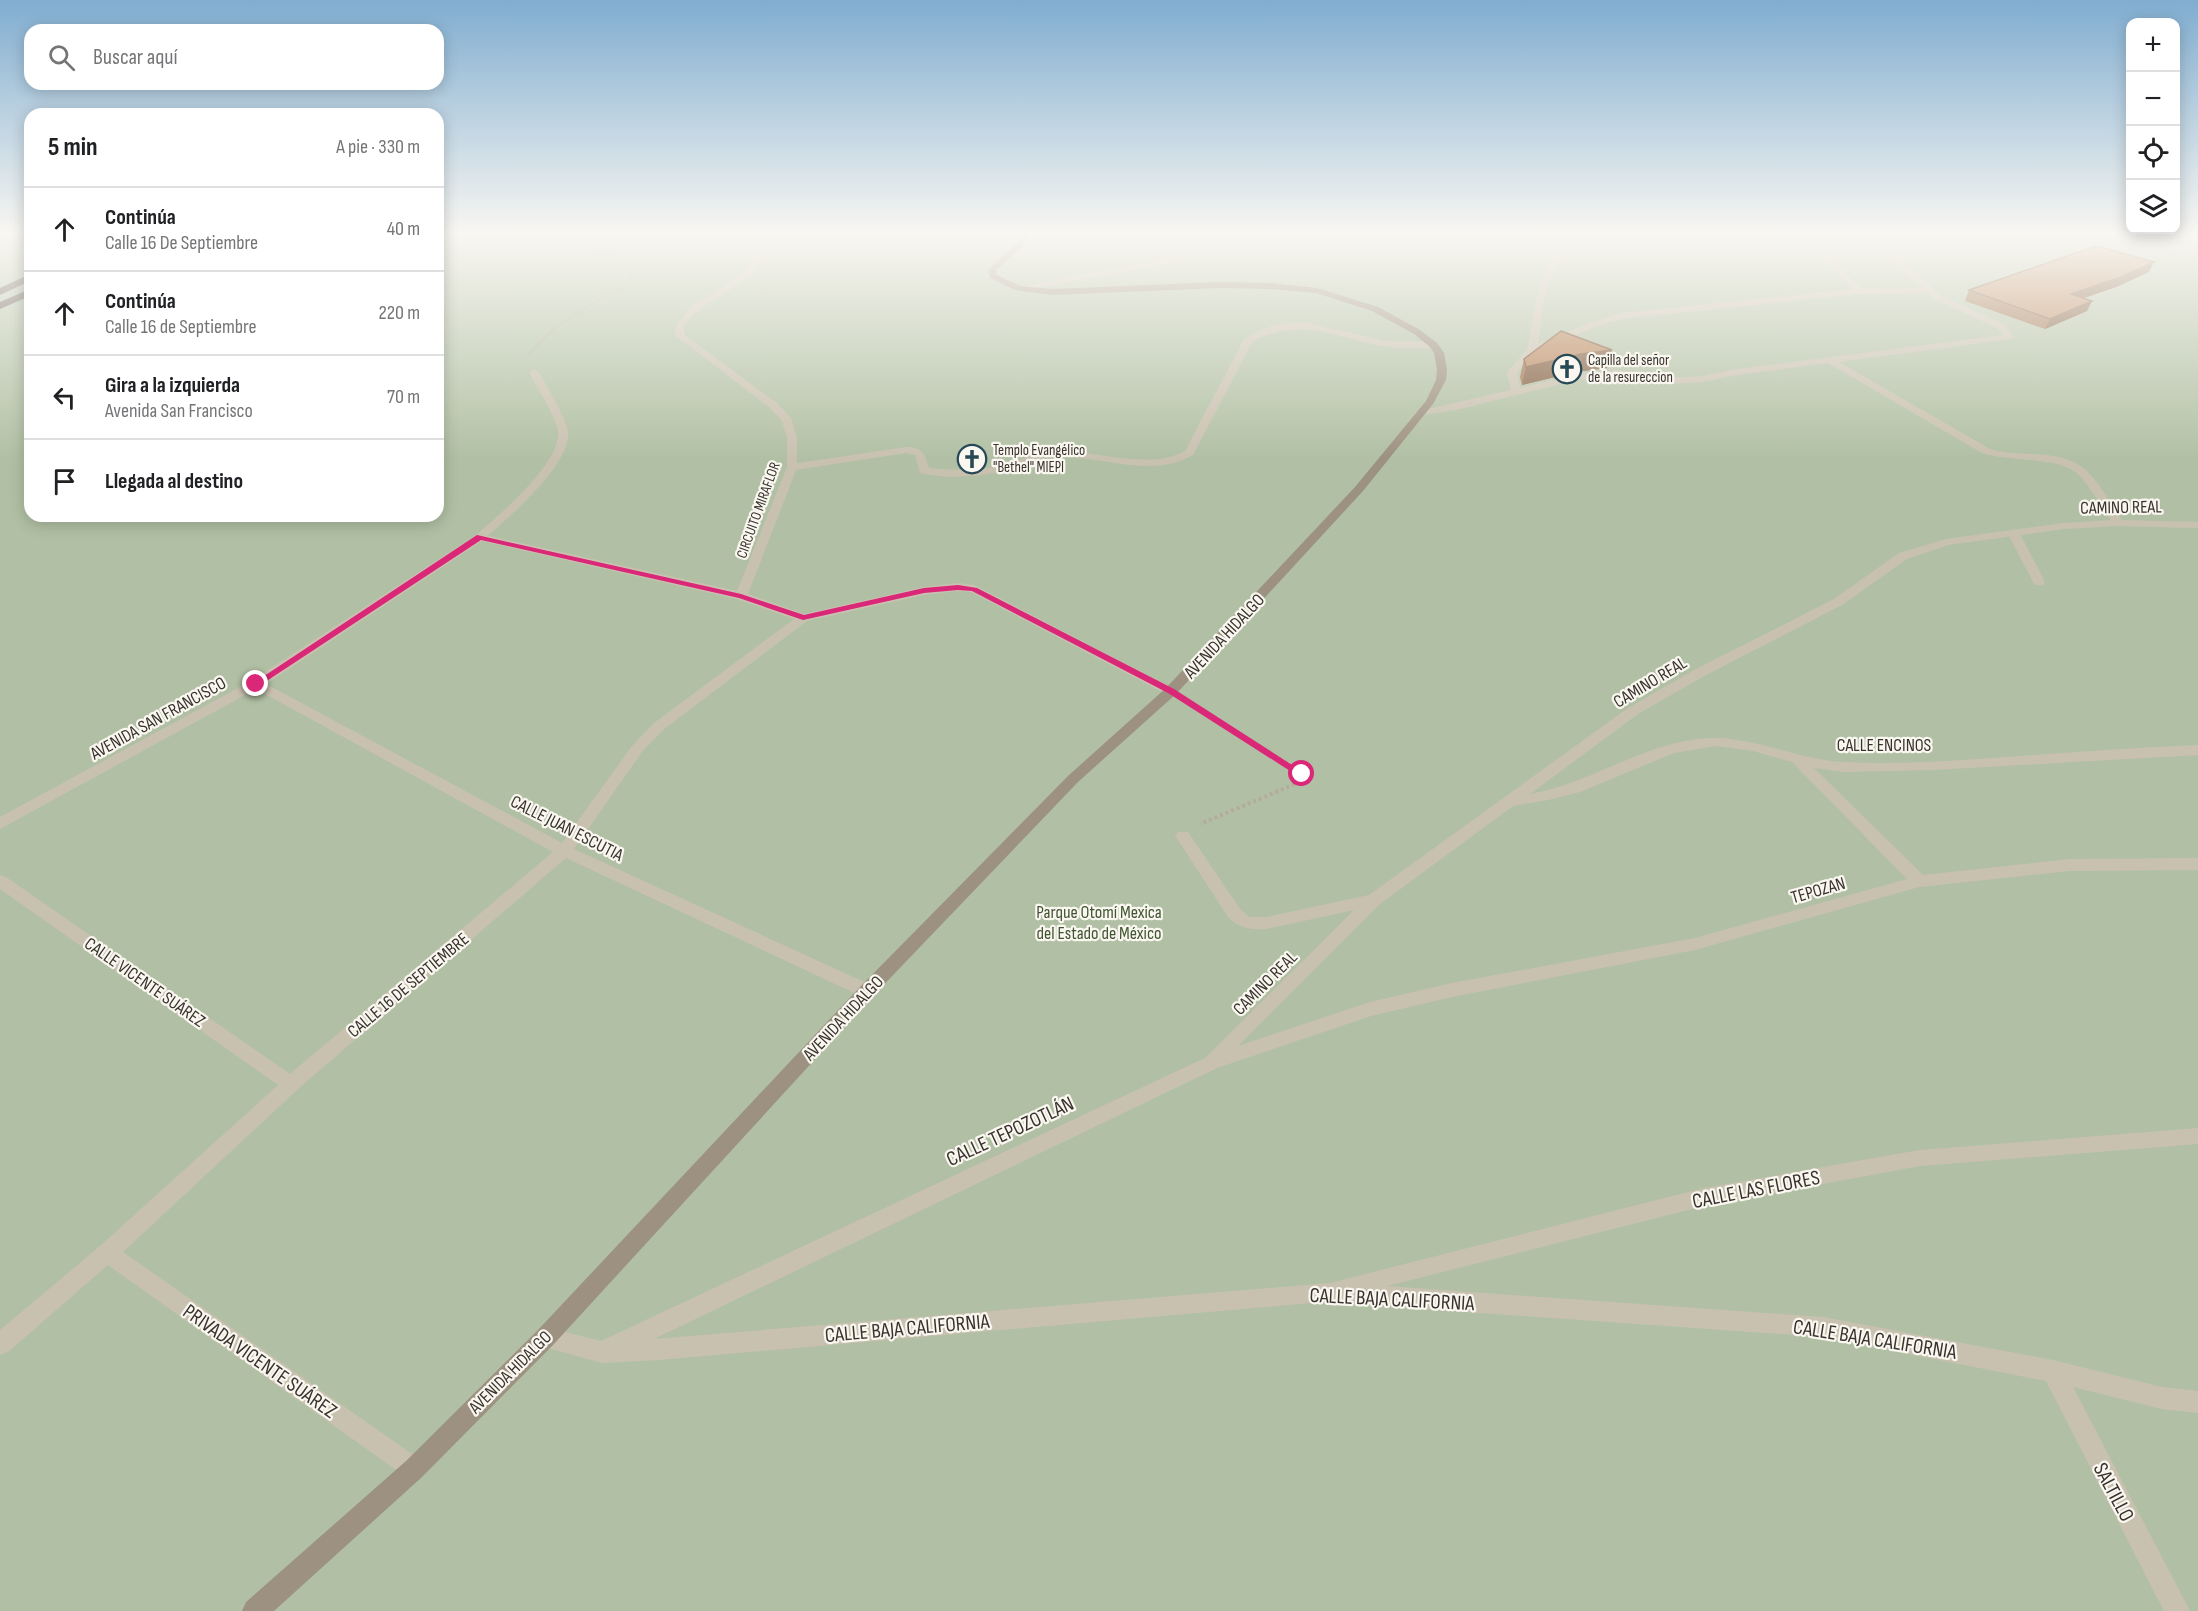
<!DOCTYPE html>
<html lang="es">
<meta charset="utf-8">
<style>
body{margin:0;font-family:"Sofia Sans Condensed",sans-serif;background:#f6f6f6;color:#202124}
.controls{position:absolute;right:18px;top:18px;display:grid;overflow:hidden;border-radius:12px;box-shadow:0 3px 15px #0003}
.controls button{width:54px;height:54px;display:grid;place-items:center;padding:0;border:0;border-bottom:2px solid #e0e0e0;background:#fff;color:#202124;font:30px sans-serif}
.stop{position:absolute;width:18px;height:18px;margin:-14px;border:4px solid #db2777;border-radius:50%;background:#fff}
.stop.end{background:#db2777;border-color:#fff;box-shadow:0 2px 6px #0008}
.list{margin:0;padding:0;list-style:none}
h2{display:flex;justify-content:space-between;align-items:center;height:78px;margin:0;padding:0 24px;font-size:26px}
h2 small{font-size:20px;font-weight:400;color:#757577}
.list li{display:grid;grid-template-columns:39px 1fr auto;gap:18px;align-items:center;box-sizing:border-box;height:84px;padding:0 24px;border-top:2px solid #e0e0e0}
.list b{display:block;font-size:22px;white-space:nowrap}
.list p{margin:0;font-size:20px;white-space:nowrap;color:#757577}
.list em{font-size:20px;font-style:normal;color:#757577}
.icon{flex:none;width:33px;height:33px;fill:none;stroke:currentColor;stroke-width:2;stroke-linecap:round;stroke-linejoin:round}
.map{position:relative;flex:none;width:2198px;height:1611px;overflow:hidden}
.search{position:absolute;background:#fff;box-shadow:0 3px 15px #0003;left:24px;top:24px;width:420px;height:66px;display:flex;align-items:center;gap:15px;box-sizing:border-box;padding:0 21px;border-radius:18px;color:#757577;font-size:22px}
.panel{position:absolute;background:#fff;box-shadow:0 3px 15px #0003;left:24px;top:108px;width:420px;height:414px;border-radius:18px}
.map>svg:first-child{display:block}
.green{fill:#b1c0a4}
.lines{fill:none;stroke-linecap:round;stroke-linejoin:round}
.path-far1{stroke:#b5ab9a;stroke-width:2;stroke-dasharray:1.5 1.5;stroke-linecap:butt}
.path{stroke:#b5ab9a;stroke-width:4;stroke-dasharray:3 3;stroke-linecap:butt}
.service{fill:#c9c1b0;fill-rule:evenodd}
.minor{fill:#c9c1b0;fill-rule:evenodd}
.secondary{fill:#9d9181;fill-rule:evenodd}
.motorway{fill:#594f45;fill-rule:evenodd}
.wall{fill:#9f724d}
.shaded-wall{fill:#825d3f}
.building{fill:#b9855a;stroke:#825d3f;stroke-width:1.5}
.route{fill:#db2777}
.labels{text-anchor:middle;stroke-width:4.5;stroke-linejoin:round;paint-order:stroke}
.far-poi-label{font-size:15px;fill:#39332d;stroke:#f9f7f0;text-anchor:start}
.far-street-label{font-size:15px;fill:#39332d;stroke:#f9f7f0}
.street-label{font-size:18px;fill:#39332d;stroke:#f9f7f0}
.park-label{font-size:18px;fill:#425533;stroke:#f9f7f0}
.near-street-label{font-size:21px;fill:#39332d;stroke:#f9f7f0}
</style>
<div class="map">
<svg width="2198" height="1611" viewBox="0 0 2198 1611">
<rect width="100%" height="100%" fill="#f2eee3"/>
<!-- green -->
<path class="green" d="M 0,234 L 30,234 L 30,516 L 438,516 L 438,234 L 2198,234 L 2198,1611 L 0,1611 Z"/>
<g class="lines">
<!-- path-far1 -->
<path class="path-far1" d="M 528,355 L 553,329 L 593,303 L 622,288 L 630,279 L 633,269 L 628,261 L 619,256 L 582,244 L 575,240 L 574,234"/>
<!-- path -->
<path class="path" d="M 1188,701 L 1299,771 L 1303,777 L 1300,782 L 1200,824"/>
<!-- service -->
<path class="service" d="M 2137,236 L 2198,253 L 2198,258 L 2134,240 L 2133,238 Z
M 534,369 L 539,372 C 545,384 567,419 568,431 C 572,464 507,519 484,539 L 476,539 L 476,535 C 499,515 561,464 558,431 C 557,419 535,384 529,372 Z
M 2013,529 L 2019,532 L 2045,582 L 2043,585 L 2035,585 L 2033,582 L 2007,532 Z"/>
<!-- minor -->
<path class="minor" d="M 699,234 C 719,232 745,240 759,255 L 759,264 C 739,292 703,299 683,327 L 685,335 L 777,403 L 791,418 L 797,438 L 797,463 L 906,447 C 922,447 925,454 929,468 C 954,471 983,470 1007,464 C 1025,459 1038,451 1056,451 C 1095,450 1150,471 1185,451 L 1244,339 L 1265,328 L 1285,323 L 1302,322 L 1387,341 L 1434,342 L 1439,345 L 1434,348 C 1419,348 1403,349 1388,347 C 1334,339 1308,315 1253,341 L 1193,455 C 1150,480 1097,454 1052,457 C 1037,458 1026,465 1012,469 C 984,476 949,480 920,473 L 915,455 L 906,453 L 796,470 L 748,594 L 804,614 L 924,587 L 958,583 L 974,585 L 1178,691 L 1176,694 L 1166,694 L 971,592 L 958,591 L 924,595 L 807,621 L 664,729 L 642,752 L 574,849 L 873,986 L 876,991 L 873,996 L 867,998 L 861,996 L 566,858 L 298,1089 L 123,1252 L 422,1461 L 426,1469 L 422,1477 L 414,1481 L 406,1477 L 108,1265 L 8,1352 L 0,1355 L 0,1330 L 100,1246 L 278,1085 L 0,889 L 0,875 L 6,877 L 290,1074 L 553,852 L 256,689 L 0,829 L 0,817 L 251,681 L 476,535 L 480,534 L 737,591 L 787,467 L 787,438 L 782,421 L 769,407 L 676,336 L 675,327 L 690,307 L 734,280 L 751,264 L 751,256 L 739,247 ZM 482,541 L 737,599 L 794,619 L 654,723 L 632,746 L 562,843 L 266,684 Z
M 1232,234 L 1242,234 L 1165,264 L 1018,291 L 1014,288 L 1160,260 Z
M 1570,234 L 1578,234 C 1545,273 1545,296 1538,344 L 1589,323 L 1621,313 L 1853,289 L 1801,237 L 1801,234 L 1807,234 L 1862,288 L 1922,288 L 1896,264 L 1895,253 L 1962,234 L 1973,234 L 1909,253 L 1902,256 L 1903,261 L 1942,296 L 2003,324 L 2014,337 L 2012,339 L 1839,362 L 1990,449 C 2019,458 2056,448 2082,467 C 2096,477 2112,505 2122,520 L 2198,522 L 2198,528 L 2119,526 L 2064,529 L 1948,545 L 1907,559 L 1842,605 L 1706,675 L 1638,714 L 1530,794 C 1588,784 1638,747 1697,739 C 1748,732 1794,760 1844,762 C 1894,765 1944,761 1994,758 C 2062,753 2130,748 2198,745 L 2198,755 L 1933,770 L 1845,772 L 1814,768 L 1923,875 L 2070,859 L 2198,858 L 2198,870 L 2070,871 L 1919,887 L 1695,950 L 1452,997 L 1371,1016 L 1217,1068 L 654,1339 L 1330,1283 L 1704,1188 L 1920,1150 L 2198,1128 L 2198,1144 L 1920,1166 L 1704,1206 L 1387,1286 L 1823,1317 L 2053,1360 L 2162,1387 L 2198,1391 L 2198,1413 L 2162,1409 L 2073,1387 L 2190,1611 L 2164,1611 L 2046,1381 L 1823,1337 L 1323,1302 L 658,1360 L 602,1363 L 537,1345 L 534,1338 L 537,1331 L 545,1327 L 601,1341 L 1205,1058 L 1354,910 L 1266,929 C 1252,930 1238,928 1228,917 L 1178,840 L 1175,836 L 1178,832 L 1188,832 L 1240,909 L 1249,917 L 1266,917 L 1369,895 L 1628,708 L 1696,669 L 1834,599 L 1899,553 L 1946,539 L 2064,523 L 2111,520 C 2101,507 2087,480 2074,471 C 2054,457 2009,462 1982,453 L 1828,363 L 1737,375 L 1703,382 L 1670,384 L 1618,376 L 1577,380 L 1456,410 L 1415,416 L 1415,412 L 1511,390 L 1507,373 L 1527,349 L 1536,302 L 1544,272 L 1559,246 ZM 1928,293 L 1936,300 L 1997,328 L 2003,335 L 1737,369 L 1703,376 L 1670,378 L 1618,370 L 1577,374 L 1520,388 L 1517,373 L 1535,352 L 1595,327 L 1622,319 L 1860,294 ZM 1717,746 L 1753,751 L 1792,762 L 1907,879 L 1695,938 L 1452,983 L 1370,1002 L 1238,1046 L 1380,904 L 1513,806 L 1548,800 L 1580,792 L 1674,753 Z
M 2113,234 L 2127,234 L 2141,238 L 2137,240 Z"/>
<!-- secondary -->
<path class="secondary" d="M 1022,234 L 1030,234 L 1023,246 L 996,270 L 997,275 L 1020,286 L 1052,289 L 1220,282 L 1269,283 L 1317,288 L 1378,307 L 1420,330 L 1437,343 L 1444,353 L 1447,369 L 1446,380 L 1433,404 L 1363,491 L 1176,694 L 1078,782 L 873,996 L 553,1345 L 422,1477 L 274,1611 L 242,1611 L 246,1602 L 406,1461 L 537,1331 L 861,986 L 1068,776 L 1166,688 L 1355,487 L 1426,401 L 1436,380 L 1437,369 L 1434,353 L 1430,347 L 1414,334 L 1372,311 L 1316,293 L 1269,289 L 1220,288 L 1052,295 L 1015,290 L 990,278 L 988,270 L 1018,242 Z"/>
<!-- motorway -->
<path class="motorway" d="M 30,274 L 30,281 L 0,295 L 0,288 Z
M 30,289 L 30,296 L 0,309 L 0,302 Z"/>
</g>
<!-- wall -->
<path class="wall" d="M 2149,272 L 2116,287 L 2084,298 L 2087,311 L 2045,329 L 1965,301 L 1969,290 Z
M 1612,350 L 1607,368 L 1576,372 L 1522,385 L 1520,377 L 1524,359 Z"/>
<!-- shaded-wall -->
<path class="shaded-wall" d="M 2154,262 L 2149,272 L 2116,287 L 2066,304 L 2071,294 Z
M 2092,301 L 2087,311 L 2045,329 L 2050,319 Z
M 1612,350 L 1607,368 L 1576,372 L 1522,385 L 1526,367 L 1581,354 Z"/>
<!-- building -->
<path class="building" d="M 2096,246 L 2154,262 L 2121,277 L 2071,294 L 2092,301 L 2050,319 L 1969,290 Z
M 1561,331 L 1612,350 L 1581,354 L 1526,367 L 1524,359 Z"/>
<!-- sky -->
<linearGradient id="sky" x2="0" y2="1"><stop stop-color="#80add0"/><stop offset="0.51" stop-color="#f9f7f2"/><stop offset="1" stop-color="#f9f7f2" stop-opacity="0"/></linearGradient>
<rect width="2198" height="459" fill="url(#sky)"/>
<!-- route -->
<path class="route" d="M 477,535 L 741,594 L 804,615 L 924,588 L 958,585 L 977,588 L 1174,689 L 1306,774 L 1298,776 L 1168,693 L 972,591 L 958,590 L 924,593 L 803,620 L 739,598 L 481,540 L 259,686 L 252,684 Z"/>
<!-- icons -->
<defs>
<g id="church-ring" transform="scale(1.5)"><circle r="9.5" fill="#f9f7f0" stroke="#274956" stroke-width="1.5"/><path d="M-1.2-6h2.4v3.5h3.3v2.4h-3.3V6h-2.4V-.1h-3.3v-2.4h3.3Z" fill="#274956"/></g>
</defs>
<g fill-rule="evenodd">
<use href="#church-ring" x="1567" y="369"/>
<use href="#church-ring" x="972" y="459"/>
</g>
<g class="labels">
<!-- far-poi labels -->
<g class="far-poi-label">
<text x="1588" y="365">Capilla del señor<tspan x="1588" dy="17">de la resureccion</tspan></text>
<text x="993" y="455">Templo Evangélico<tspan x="993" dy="17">"Bethel" MIEPI</tspan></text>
</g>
<!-- far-street labels -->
<g class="far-street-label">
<text transform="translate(758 510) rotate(-70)" y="5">CIRCUITO MIRAFLOR</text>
</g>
<!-- street labels -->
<g class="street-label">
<text transform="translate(2121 507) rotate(-1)" y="6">CAMINO REAL</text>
<text transform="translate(1224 636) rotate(-47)" y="6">AVENIDA HIDALGO</text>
<text transform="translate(1650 682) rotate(-31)" y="6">CAMINO REAL</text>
<text transform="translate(158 718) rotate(-29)" y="6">AVENIDA SAN FRANCISCO</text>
<text x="1884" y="751">CALLE ENCINOS</text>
<text transform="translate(567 828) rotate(27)" y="6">CALLE JUAN ESCUTIA</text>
<text transform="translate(1818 890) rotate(-16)" y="6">TEPOZAN</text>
<text transform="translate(145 982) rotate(35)" y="6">CALLE VICENTE SUÁREZ</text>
<text transform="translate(1265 983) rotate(-45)" y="6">CAMINO REAL</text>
<text transform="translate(408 985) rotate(-40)" y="6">CALLE 16 DE SEPTIEMBRE</text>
<text transform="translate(843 1018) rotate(-47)" y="6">AVENIDA HIDALGO</text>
<text transform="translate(510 1372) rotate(-45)" y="6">AVENIDA HIDALGO</text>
</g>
<!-- park labels -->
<g class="park-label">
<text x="1099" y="918">Parque Otomí Mexica<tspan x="1099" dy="21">del Estado de México</tspan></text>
</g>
<!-- near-street labels -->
<g class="near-street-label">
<text transform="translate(1010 1131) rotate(-25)" y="7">CALLE TEPOZOTLÁN</text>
<text transform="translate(1756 1189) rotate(-11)" y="7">CALLE LAS FLORES</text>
<text transform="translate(1392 1299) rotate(3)" y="7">CALLE BAJA CALIFORNIA</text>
<text transform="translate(907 1328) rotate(-5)" y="7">CALLE BAJA CALIFORNIA</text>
<text transform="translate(1875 1339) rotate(9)" y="7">CALLE BAJA CALIFORNIA</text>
<text transform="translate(260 1361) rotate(35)" y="7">PRIVADA VICENTE SUÁREZ</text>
<text transform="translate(2114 1492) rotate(62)" y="7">SALTILLO</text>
</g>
</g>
</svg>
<div class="controls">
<button>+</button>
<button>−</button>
<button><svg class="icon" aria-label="locate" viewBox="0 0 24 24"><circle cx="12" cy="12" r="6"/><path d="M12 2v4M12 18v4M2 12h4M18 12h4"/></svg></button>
<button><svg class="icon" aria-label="layers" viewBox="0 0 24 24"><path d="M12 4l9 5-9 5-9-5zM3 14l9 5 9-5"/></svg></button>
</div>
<div class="stop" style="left:1302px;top:774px"></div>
<div class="stop end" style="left:256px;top:684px"></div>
<div class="search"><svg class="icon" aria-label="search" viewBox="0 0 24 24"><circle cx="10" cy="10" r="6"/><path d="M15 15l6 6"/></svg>Buscar aquí</div>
<section class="panel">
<h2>5 min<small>A pie · 330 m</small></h2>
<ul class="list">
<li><svg class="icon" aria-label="ahead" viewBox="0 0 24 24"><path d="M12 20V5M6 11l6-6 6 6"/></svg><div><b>Continúa</b><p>Calle 16 De Septiembre</p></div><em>40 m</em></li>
<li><svg class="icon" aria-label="ahead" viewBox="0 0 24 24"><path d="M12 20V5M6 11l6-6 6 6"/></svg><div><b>Continúa</b><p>Calle 16 de Septiembre</p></div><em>220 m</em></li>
<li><svg class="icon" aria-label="left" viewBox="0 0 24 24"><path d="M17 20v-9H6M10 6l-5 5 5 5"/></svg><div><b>Gira a la izquierda</b><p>Avenida San Francisco</p></div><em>70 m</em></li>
<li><svg class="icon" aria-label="arrive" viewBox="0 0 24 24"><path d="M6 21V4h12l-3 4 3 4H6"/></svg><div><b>Llegada al destino</b></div></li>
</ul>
</section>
</div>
